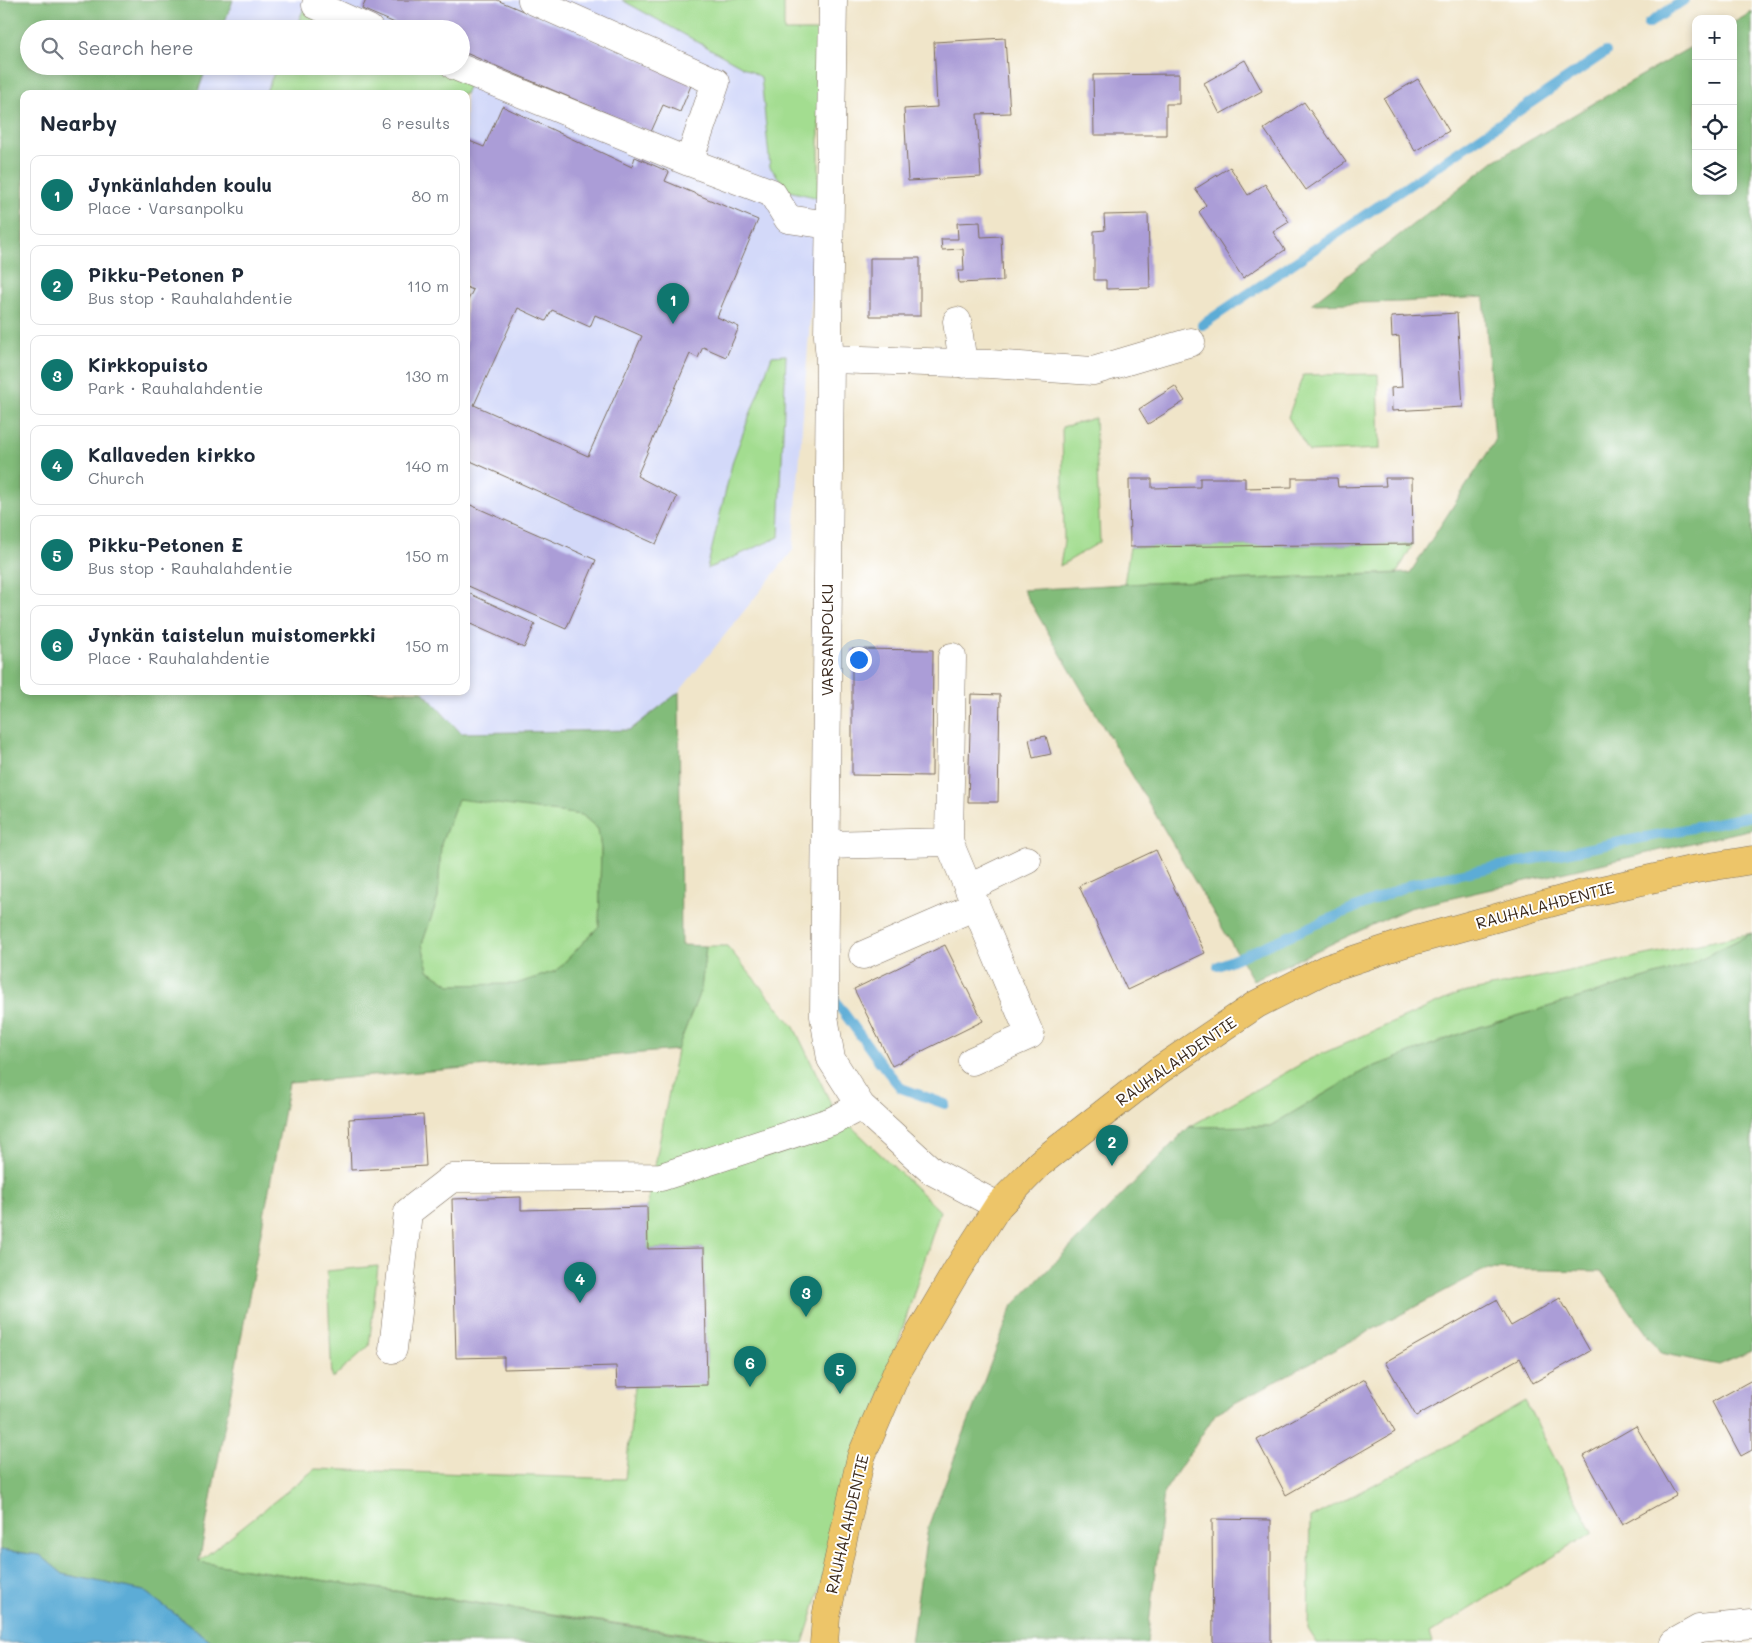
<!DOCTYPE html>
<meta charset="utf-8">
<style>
body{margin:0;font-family:Mali,sans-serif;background:#f6f6f7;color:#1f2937}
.controls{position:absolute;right:15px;top:15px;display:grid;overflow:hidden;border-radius:10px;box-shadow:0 2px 8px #0003}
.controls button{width:45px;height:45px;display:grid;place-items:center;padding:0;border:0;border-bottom:1px solid #e0e1e3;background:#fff;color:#1f2937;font:25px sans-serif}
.you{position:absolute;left:858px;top:659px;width:18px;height:18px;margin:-12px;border:4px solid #fff;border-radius:50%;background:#1a73e8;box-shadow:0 0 0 8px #1a73e833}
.badge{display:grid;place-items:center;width:32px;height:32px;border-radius:50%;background:#0f766e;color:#fff;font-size:16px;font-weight:700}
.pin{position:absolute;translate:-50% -41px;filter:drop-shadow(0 1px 2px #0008)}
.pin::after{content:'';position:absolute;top:26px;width:18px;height:15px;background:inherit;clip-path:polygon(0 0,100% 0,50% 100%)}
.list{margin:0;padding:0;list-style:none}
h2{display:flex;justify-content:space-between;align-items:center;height:65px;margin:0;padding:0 20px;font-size:21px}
h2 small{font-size:16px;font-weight:400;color:#747a83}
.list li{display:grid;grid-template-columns:32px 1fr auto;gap:15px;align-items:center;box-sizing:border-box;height:80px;margin:0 10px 10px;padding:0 10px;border:1px solid #e0e1e3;border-radius:10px}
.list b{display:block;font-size:19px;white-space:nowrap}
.list p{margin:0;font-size:16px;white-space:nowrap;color:#747a83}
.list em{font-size:16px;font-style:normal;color:#747a83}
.icon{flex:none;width:28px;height:28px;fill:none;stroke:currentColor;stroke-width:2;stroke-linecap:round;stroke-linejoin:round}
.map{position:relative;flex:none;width:1752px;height:1643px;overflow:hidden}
.search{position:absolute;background:#fff;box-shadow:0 2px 8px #0003;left:20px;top:20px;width:450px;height:55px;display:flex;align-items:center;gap:12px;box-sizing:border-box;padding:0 18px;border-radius:28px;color:#747a83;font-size:19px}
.panel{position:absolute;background:#fff;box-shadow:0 2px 8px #0003;left:20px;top:90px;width:450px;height:605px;border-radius:10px}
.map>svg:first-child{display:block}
.built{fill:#d3d9f9}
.green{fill:#a3dd90;stroke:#6f8457}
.forest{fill:#82bc7a;stroke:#5e734c;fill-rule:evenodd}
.water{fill:#5bacd6;stroke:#4b6b7a}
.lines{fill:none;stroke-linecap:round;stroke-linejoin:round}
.stream{stroke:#5bacd6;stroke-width:10}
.building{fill:#ab9dd7;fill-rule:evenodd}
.minor-casing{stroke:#7a6b5a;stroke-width:29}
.major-casing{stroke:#7a6b5a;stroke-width:29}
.minor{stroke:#fff;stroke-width:28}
.major{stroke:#edc569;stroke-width:28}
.labels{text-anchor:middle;stroke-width:4;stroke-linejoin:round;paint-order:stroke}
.street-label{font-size:16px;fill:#3b2a1e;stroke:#fff}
</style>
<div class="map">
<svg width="1752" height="1643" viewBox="0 0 1752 1643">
<rect width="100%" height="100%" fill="#fff"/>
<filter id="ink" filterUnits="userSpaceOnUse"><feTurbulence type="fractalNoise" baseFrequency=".02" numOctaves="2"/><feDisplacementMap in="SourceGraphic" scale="10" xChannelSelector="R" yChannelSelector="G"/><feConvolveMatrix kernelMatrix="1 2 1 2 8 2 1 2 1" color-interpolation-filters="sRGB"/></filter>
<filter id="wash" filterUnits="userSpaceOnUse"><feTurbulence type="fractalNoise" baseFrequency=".0096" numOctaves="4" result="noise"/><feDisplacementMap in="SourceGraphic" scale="20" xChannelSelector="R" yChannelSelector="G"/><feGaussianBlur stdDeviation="1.12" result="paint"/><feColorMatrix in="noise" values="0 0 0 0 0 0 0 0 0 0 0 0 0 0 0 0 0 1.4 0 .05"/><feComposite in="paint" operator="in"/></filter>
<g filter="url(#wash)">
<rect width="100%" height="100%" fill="#f0e5c9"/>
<!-- built -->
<path class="built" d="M 233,0 L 784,0 L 784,31 L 819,31 L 819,198 L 793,550 L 679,692 L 630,730 L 461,733 L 422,691 L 466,691 L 466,94 L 197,94 L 207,66 L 461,66 L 461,29 L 222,29 Z"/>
<!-- green -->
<path class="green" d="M 622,0 L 784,0 L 784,31 L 819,31 L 819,198 L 789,191 L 770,167 L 761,77 Z
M 306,4 L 360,29 L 295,29 Z
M 277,66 L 441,66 L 471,80 L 465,94 L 265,94 Z
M 786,355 L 779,537 L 707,569 L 733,460 L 772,356 Z
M 1378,374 L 1380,449 L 1309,452 L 1288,417 L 1303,375 Z
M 1095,418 L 1100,542 L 1060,566 L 1064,541 L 1062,427 Z
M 1413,544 L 1397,573 L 1124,584 L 1130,547 Z
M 458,798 L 582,815 L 598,829 L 601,849 L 599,926 L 556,971 L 516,984 L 450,985 L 428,970 L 422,944 L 438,898 L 441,844 Z
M 1752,933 L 1686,966 L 1470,1030 L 1365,1070 L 1270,1126 L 1189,1127 L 1310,1059 L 1458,994 Z
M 706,946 L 727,946 L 794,1027 L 834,1110 L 940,1211 L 803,1643 L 751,1643 L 198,1562 L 315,1469 L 625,1479 L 635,1386 L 707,1384 L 704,1248 L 648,1249 L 647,1207 L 677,1050 L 701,989 Z
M 378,1266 L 369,1346 L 332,1379 L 327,1271 Z
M 1525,1401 L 1593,1532 L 1429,1634 L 1432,1643 L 1317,1643 L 1308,1629 L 1310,1518 L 1442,1449 Z"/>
<!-- forest -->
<path class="forest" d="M 0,0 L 233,0 L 222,29 L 29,29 L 29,66 L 207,66 L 197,94 L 24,94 L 24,691 L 422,691 L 461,733 L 630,730 L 679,692 L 681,945 L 706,946 L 701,989 L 677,1050 L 289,1083 L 199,1562 L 742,1643 L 214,1643 L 144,1591 L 63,1574 L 40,1555 L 0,1550 ZM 458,799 L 582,815 L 598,829 L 601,849 L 599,926 L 556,971 L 516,984 L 450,985 L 428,970 L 422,944 L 438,898 L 441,844 Z
M 1752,12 L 1752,829 L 1409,908 L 1253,980 L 1023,590 L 1124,584 L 1410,573 L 1495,441 L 1484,297 L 1401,302 L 1311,304 L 1494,161 L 1696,44 L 1696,191 L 1733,191 L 1733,23 Z
M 1752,933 L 1752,1351 L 1719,1365 L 1661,1353 L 1601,1271 L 1486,1269 L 1216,1413 L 1164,1492 L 1147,1643 L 911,1643 L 928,1527 L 1013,1305 L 1189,1127 L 1270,1126 L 1365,1070 L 1470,1030 L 1686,966 Z"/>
<!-- water -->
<path class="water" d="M 0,1550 L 40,1555 L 63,1574 L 144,1591 L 214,1643 L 0,1643 Z"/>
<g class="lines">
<!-- stream -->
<path class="stream" d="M 1648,24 L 1684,0
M 1202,325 L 1606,52
M 1218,966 L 1414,883 L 1752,816
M 834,992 L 833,998 L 879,1061 L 901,1088 L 945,1104"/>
</g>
<g id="blocks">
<!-- building -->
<path class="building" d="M 366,0 L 497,0 L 692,83 L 680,112 L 663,105 L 651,132 L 461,51 L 461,29 L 409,29 L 362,9 Z
M 1005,38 L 1010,113 L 977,114 L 981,177 L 908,181 L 904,109 L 937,107 L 934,42 Z
M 1245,60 L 1262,91 L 1220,114 L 1204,83 Z
M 1179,74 L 1179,104 L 1166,104 L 1166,135 L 1094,135 L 1093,75 Z
M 1418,79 L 1449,131 L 1415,151 L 1384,99 Z
M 1304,102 L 1346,162 L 1306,190 L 1264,129 Z
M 502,106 L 632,167 L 635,157 L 669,172 L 665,181 L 758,220 L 717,317 L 739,327 L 726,357 L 703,347 L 698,358 L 690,354 L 637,476 L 677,497 L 656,544 L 466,459 L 466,304 L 473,290 L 466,287 L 466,142 L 467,140 L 484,147 ZM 518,308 L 546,321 L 552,310 L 590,327 L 595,315 L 642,336 L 588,456 L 474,405 Z
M 1230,167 L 1248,195 L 1265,184 L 1289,222 L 1273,232 L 1285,250 L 1243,278 L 1199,212 L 1206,205 L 1195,189 Z
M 1148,214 L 1150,288 L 1106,289 L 1106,280 L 1094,280 L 1094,231 L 1105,230 L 1104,215 Z
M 980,222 L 981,237 L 1001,236 L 1003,281 L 959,283 L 958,271 L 964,271 L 963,249 L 942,250 L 941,239 L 958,239 L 957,223 Z
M 870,258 L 920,258 L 920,316 L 870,316 Z
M 1457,313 L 1463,407 L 1392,411 L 1391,388 L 1402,387 L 1399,336 L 1392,337 L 1391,317 Z
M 1175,386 L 1185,401 L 1148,424 L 1139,409 Z
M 1200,478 L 1245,478 L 1245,488 L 1292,487 L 1292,478 L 1337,478 L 1338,487 L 1386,486 L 1385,478 L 1412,478 L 1413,544 L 1130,547 L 1129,479 L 1152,479 L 1152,488 L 1200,487 Z
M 466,503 L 596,560 L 566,629 L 466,585 Z
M 466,592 L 535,624 L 524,648 L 466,622 Z
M 852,649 L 933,650 L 932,776 L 852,775 Z
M 971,694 L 1000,695 L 998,802 L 968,802 Z
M 1046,736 L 1051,754 L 1033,758 L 1029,739 Z
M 1156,850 L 1205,953 L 1127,990 L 1079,886 Z
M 945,945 L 983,1021 L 892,1066 L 854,989 Z
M 423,1115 L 426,1166 L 351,1170 L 349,1119 Z
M 521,1197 L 521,1210 L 647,1207 L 648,1249 L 704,1248 L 707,1385 L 617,1387 L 616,1366 L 504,1369 L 504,1357 L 456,1358 L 452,1199 Z
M 1560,1298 L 1590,1351 L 1533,1383 L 1520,1358 L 1416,1416 L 1385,1362 L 1496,1300 L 1511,1326 Z
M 1365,1379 L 1395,1432 L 1286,1495 L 1257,1440 Z
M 1752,1380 L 1752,1450 L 1741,1456 L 1712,1402 Z
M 1636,1426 L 1676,1495 L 1622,1525 L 1584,1456 Z
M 1212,1519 L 1271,1520 L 1271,1643 L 1213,1643 Z"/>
</g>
</g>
<g filter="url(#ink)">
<use href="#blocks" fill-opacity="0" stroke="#7a6b5a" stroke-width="1"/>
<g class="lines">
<!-- minor casing -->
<g class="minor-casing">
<path id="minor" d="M 318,0 L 316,5 L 369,29
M 532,0 L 716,82 L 689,162
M 455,66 L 689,162 L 772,193 L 788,219 L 829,225
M 957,321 L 963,364
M 830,359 L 828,336 L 833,0
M 949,842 L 1030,1035 L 972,1061
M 826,845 L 949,842 L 952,657
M 969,888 L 1027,860
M 863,955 L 976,906
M 998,1206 L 932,1171 L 861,1106 L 831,1059 L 824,1016 L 830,359 L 990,364 L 1093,371 L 1191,342
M 393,1349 L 408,1212 L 452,1178 L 661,1177 L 832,1121 L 861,1106
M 1674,1643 L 1699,1629 L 1752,1624"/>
</g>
<!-- major casing -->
<g class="major-casing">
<path id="major" d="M 824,1643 L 826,1617 L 861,1457 L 897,1372 L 957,1270 L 998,1206 L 1040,1163 L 1158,1071 L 1257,1004 L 1326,969 L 1405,943 L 1579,895 L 1691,870 L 1752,860"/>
</g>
<!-- minor -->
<use href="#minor" class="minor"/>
<!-- major -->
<use href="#major" class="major"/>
</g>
</g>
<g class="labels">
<!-- street labels -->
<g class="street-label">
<text transform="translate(827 640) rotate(-90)" y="6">VARSANPOLKU</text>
<text transform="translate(1545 905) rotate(-15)" y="6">RAUHALAHDENTIE</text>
<text transform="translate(1176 1061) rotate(-35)" y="6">RAUHALAHDENTIE</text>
<text transform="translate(847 1524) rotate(-77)" y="6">RAUHALAHDENTIE</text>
</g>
</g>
</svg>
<div class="controls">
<button>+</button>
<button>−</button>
<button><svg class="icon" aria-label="locate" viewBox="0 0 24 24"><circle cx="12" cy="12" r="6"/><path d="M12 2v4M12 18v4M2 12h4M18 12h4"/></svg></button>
<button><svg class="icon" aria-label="layers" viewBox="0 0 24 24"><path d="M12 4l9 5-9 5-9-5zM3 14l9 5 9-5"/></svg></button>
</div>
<div class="you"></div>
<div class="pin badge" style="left:673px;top:324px">1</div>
<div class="pin badge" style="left:1112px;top:1166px">2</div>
<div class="pin badge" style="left:806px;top:1317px">3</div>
<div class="pin badge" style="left:580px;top:1303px">4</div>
<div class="pin badge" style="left:840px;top:1394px">5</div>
<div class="pin badge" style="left:750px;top:1387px">6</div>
<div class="search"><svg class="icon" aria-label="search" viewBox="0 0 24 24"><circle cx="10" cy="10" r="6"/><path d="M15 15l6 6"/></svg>Search here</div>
<section class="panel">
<h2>Nearby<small>6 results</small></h2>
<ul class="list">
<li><span class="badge">1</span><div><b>Jynkänlahden koulu</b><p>Place · Varsanpolku</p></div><em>80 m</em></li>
<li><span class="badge">2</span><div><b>Pikku-Petonen P</b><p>Bus stop · Rauhalahdentie</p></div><em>110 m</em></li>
<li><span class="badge">3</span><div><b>Kirkkopuisto</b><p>Park · Rauhalahdentie</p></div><em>130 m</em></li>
<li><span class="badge">4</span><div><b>Kallaveden kirkko</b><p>Church</p></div><em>140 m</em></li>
<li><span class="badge">5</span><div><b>Pikku-Petonen E</b><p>Bus stop · Rauhalahdentie</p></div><em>150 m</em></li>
<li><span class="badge">6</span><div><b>Jynkän taistelun muistomerkki</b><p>Place · Rauhalahdentie</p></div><em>150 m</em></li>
</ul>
</section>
</div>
